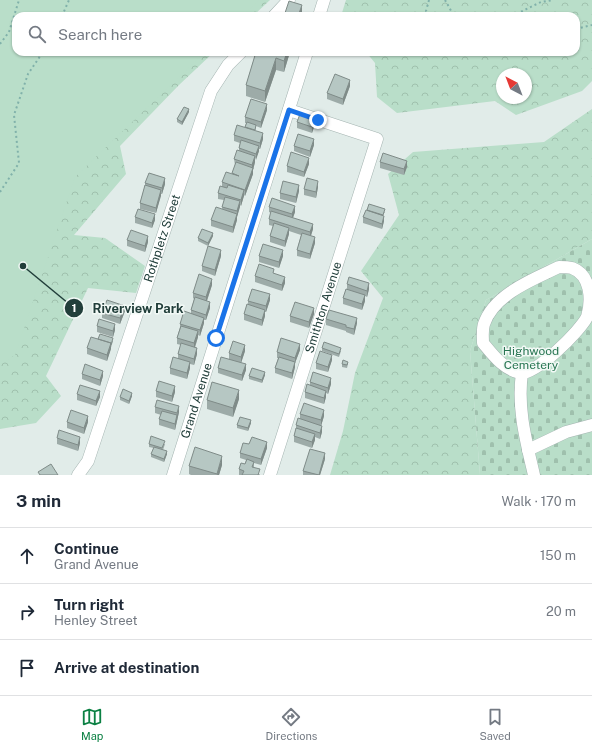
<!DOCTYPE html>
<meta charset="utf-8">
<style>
body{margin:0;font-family:"Public Sans",sans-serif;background:#f2f2f3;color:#1f2937}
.compass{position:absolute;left:496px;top:68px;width:36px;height:36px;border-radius:50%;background:#fff;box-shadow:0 1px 3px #0004;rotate:318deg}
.stop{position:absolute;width:12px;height:12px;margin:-9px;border:3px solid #1a73e8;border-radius:50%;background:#fff}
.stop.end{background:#1a73e8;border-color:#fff;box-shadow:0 1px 4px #0008}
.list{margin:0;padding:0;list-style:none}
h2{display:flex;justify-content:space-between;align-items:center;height:52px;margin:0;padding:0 16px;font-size:17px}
h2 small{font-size:13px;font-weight:400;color:#747a83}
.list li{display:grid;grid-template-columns:26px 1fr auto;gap:12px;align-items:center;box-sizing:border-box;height:56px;padding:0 16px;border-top:1px solid #e0e1e3}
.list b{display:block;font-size:15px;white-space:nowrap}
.list p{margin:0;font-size:13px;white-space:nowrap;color:#747a83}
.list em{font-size:13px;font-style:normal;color:#747a83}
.icon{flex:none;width:22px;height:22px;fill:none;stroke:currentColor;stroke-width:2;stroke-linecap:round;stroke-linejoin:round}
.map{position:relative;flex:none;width:592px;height:475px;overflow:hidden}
.search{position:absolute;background:#fff;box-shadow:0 1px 3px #0004;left:12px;right:12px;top:12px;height:44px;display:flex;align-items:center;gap:10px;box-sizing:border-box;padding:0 14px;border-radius:12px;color:#747a83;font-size:15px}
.sheet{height:220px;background:#fff}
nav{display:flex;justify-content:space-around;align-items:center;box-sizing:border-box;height:56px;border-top:1px solid #e0e1e3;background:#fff;font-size:11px;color:#747a83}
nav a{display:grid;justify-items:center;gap:2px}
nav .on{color:#0b8043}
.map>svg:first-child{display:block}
.forest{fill:url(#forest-crowns);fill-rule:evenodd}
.cemetery{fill:url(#cemetery-stones)}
.park{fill:#b9dec9}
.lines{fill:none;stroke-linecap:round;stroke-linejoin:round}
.minor-casing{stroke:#a4b4b1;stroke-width:13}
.path{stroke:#80b1aa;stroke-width:2;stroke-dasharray:2 3;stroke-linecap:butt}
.minor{stroke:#fff;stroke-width:12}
.wall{fill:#9daba8}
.shaded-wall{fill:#7f8b88}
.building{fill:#b6c7c3;stroke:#7f8b88}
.route{stroke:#1a73e8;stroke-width:5}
.labels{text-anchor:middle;stroke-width:3;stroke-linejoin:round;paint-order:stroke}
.street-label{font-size:12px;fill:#213e3a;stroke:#f2f9f6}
.park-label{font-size:12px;fill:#297653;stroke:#f2f9f6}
.leader{fill:none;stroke:#213e3a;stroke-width:1.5}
.callout-dot{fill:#213e3a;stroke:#f2f9f6;stroke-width:1.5}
.mark-label{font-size:12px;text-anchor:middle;font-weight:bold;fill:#fff}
.callout-label{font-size:13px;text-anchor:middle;font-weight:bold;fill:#213e3a;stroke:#f2f9f6;stroke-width:3;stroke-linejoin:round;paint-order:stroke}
</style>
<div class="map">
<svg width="592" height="475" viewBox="0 0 592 475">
<defs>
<pattern id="forest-crowns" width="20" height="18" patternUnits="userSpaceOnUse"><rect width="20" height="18" fill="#b9dec9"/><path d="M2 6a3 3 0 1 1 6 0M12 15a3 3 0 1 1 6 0" fill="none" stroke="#9fc0ad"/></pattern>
<pattern id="cemetery-stones" width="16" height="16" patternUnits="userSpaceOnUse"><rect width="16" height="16" fill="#b9dec9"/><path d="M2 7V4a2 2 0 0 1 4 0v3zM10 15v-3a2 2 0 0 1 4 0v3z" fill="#9fc0ad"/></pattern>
</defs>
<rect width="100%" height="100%" fill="#e1ece9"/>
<!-- forest -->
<path class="forest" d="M 0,0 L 270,0 L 253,16 L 16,16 L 16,52 L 214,52 L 179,85 L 120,146 L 126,174 L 74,235 L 105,238 L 145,266 L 136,293 L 88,288 L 46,376 L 61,396 L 36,423 L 0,429 Z
M 346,0 L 592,0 L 592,81 L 582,91 L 516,115 L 495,101 L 397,113 L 377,97 L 375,63 L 366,52 L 576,52 L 576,16 L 341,16 ZM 502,74 L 526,74 L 526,98 L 502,98 Z
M 592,109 L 592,239 L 486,300 L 470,351 L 480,475 L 330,475 L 343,431 L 355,373 L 383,298 L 361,271 L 399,215 L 388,174 L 413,152 L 544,142 Z"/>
<!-- cemetery -->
<path class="cemetery" d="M 592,239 L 592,475 L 480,475 L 470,351 L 486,300 Z"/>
<!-- park -->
<path class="park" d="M 0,0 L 259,0 L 242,16 L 16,16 L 16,52 L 205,52 L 75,177 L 15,355 L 0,364 Z"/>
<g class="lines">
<!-- minor casing -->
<g class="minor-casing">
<g id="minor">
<path d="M 274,16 L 289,0"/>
<path d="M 319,16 L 324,0"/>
<path d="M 559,267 C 563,267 568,267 572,268 C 591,275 592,300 587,317 C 580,331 536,375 520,373 C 503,369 493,355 483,343 C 483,337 482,330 484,324 C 494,294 534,279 559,267 Z"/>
<path d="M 522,373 C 517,408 526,441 534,475"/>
<path d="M 528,450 L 566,432 L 592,425"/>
<path id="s1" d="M 78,475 L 88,461 L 211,91 L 228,65 L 241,52"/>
<path id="s2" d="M 173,475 L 307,52"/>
<path id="s3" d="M 270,475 L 377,139 L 289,110"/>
</g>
</g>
<!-- path -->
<path class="path" d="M 429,0 L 426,11 L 429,16
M 445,0 L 454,16
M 62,16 L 69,0
M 512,16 L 541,2 L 553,0
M 576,29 L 592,25
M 0,44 L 9,32 L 19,0
M 0,192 L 19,163 L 14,115 L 28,74 L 43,52"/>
<!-- minor -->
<use href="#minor" class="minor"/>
</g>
<!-- wall -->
<path class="wall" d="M 256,52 L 290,52 L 284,72 L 276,70 L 265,102 L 246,96 L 246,85 Z
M 350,86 L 343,105 L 327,99 L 327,93 Z
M 267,110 L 261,128 L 256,126 L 255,131 L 263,139 L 260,149 L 259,149 L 259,151 L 255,160 L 255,162 L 253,170 L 253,174 L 245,196 L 244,195 L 241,206 L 240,205 L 237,217 L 237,220 L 233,233 L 211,226 L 211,220 L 222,209 L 224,200 L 218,199 L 218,193 L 222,187 L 222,182 L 232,174 L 235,165 L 234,159 L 239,151 L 239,148 L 240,143 L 234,141 L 234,135 L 245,128 L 246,123 L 245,123 L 245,117 Z
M 189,112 L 182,125 L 177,122 L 177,119 Z
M 297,122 L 315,124 L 312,133 L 297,128 Z
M 314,145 L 310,157 L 294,151 L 294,146 Z
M 380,162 L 407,167 L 404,175 L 380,168 Z
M 309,164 L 304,177 L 287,172 L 287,166 Z
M 145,183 L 165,184 L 162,194 L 161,194 L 156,213 L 140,209 L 140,203 L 145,185 Z
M 318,187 L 316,198 L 304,195 L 304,189 Z
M 299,191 L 296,203 L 280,199 L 280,193 Z
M 269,207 L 295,212 L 293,218 L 313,229 L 311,236 L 315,243 L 310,259 L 297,256 L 297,250 L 301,235 L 289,231 L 289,234 L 285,247 L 270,242 L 270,236 L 273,226 L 269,225 L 269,219 L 271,213 L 269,212 Z
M 367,210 L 385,212 L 383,215 L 384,221 L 382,229 L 363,223 L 363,217 Z
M 135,217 L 155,220 L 152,228 L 135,223 Z
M 213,236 L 208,246 L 198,241 L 198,238 Z
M 127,240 L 148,242 L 145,252 L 127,246 Z
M 221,256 L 215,276 L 202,271 L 202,266 Z
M 259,256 L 283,256 L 279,268 L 259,262 Z
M 274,274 L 285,283 L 282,291 L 255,282 L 255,276 Z
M 347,284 L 369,289 L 367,297 L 365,296 L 365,301 L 362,310 L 343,304 L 343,298 L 347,289 Z
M 212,285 L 207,301 L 210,308 L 206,320 L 204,320 L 204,323 L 200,336 L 198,335 L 198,337 L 195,348 L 197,354 L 194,365 L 190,364 L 190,368 L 187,379 L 170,374 L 170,368 L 178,358 L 178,354 L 181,345 L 177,344 L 177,338 L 180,327 L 180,324 L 191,313 L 191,310 L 194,299 L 193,298 L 193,293 Z
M 270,300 L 266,312 L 265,312 L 265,316 L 262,326 L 244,320 L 244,314 L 248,305 L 248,301 Z
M 125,311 L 120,324 L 102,318 L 102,313 Z
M 314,314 L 309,328 L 290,322 L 290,316 Z
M 326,319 L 357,323 L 354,335 L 346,332 L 346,331 L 326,325 Z
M 97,326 L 115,330 L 113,337 L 97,332 Z
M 98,339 L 113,341 L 107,361 L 87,354 L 87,348 Z
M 322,348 L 341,351 L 339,357 L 322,351 Z
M 300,350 L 295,363 L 295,367 L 292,379 L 275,373 L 275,368 L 278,358 L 277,358 L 277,352 Z
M 245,351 L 241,363 L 246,370 L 242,381 L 218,373 L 218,368 L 229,359 L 229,353 Z
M 332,360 L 328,372 L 316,369 L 316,363 Z
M 342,364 L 348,364 L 347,368 L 342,367 Z
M 82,374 L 103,376 L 100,386 L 82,379 Z
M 265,375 L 262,383 L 249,379 L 249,376 Z
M 310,382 L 331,384 L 328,394 L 326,393 L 326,397 L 324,404 L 305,398 L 305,392 L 310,385 Z
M 156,391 L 175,392 L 172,402 L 156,397 Z
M 77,394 L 100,397 L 96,406 L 77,400 Z
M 132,396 L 129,404 L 120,400 L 120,397 Z
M 239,399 L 233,417 L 207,409 L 207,400 Z
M 155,407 L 179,412 L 175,430 L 159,425 L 159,419 L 161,415 L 155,413 Z
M 300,414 L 324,416 L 321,426 L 322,432 L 320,439 L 315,437 L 315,440 L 312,448 L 294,442 L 294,436 L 296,430 L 296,425 L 300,419 Z
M 67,422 L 88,422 L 84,434 L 67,428 Z
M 251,423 L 248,431 L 237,428 L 237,425 Z
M 57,438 L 80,443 L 78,451 L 57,444 Z
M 149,444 L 165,444 L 163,450 L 167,454 L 164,462 L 151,457 L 151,454 L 154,448 L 149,447 Z
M 249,444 L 267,448 L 261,465 L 254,463 L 254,467 L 260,475 L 239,475 L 239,469 L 245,464 L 246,460 L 240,458 L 240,453 Z
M 325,459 L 320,475 L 303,475 L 303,471 Z
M 222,465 L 219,475 L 191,475 L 189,474 L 189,466 Z"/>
<!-- shaded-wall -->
<path class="shaded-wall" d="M 302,5 L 302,16 L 298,16 Z
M 287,52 L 290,52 L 284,72 L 284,61 Z
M 276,58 L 276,70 L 265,102 L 265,91 Z
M 350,80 L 350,86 L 343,105 L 343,99 Z
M 267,104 L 267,110 L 261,128 L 261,122 Z
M 189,109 L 189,112 L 182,125 L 182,122 Z
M 315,119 L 315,124 L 312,133 L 312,127 Z
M 263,133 L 263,139 L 260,149 L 260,143 Z
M 314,139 L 314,145 L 310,157 L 310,151 Z
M 259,146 L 259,151 L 256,160 L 256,154 Z
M 255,156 L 255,162 L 253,170 L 253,174 L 245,196 L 245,190 L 252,169 L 252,165 Z
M 309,158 L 309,164 L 304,177 L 304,172 Z
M 407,161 L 407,167 L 404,175 L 404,169 Z
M 165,178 L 165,184 L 162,194 L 162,188 Z
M 318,181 L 318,187 L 316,198 L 316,192 Z
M 299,185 L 299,191 L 296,203 L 296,197 Z
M 161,190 L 161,196 L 156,213 L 156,208 Z
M 244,190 L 244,196 L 241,206 L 241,200 Z
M 240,201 L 240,207 L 237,217 L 237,220 L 233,233 L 233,227 L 237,214 L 237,211 Z
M 295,206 L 295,212 L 292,220 L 292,214 Z
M 155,214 L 155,220 L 152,228 L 152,223 Z
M 384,216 L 384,221 L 382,229 L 382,224 Z
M 313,224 L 313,229 L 310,238 L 310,232 Z
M 289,228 L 289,234 L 285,247 L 285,241 Z
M 213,233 L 213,236 L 208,246 L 208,243 Z
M 148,236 L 148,242 L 145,252 L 145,246 Z
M 315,237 L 315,243 L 310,259 L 310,254 Z
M 221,250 L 221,256 L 215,276 L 215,270 Z
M 283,250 L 283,256 L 279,268 L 279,262 Z
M 285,277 L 285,283 L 282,291 L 282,285 Z
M 212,279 L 212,285 L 206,303 L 206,297 Z
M 369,283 L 369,289 L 367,297 L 367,291 Z
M 270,294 L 270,300 L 266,312 L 266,306 Z
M 365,295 L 365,301 L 362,310 L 362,304 Z
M 210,302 L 210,308 L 206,320 L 206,315 Z
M 125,306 L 125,311 L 120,324 L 120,318 Z
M 314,308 L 314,314 L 309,328 L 309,322 Z
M 265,310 L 265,316 L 262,326 L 262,320 Z
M 204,318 L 204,323 L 200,336 L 200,330 Z
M 357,318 L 357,323 L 354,335 L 354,329 Z
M 115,324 L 115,330 L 113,337 L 113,331 Z
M 198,331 L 198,337 L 194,349 L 194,343 Z
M 111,343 L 111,349 L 107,361 L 107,355 Z
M 300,344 L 300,350 L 295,363 L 295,358 Z
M 245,345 L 245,351 L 241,363 L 241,357 Z
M 197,348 L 197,354 L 194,365 L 194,359 Z
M 332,355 L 332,360 L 328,372 L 328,367 Z
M 190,362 L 190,368 L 187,379 L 187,373 Z
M 295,362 L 295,367 L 292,379 L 292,373 Z
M 246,364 L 246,370 L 242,381 L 242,375 Z
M 103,371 L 103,376 L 100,386 L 100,380 Z
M 265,372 L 265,375 L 262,383 L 262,380 Z
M 331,378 L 331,384 L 328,394 L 328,388 Z
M 175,386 L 175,392 L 172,402 L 172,396 Z
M 239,390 L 239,399 L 233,417 L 233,408 Z
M 100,391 L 100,397 L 96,406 L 96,401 Z
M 326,391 L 326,397 L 324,404 L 324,398 Z
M 132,393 L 132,396 L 129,404 L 129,401 Z
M 179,406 L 179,412 L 175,430 L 175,424 Z
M 324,410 L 324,416 L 321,426 L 321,420 Z
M 88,416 L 88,422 L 84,434 L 84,428 Z
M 251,420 L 251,423 L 248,431 L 248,428 Z
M 322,426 L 322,432 L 320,439 L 320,433 Z
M 315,434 L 315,440 L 312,448 L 312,442 Z
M 80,437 L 80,443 L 78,451 L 78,445 Z
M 267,442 L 267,448 L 261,465 L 261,459 Z
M 167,451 L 167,454 L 164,462 L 164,459 Z
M 325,453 L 325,459 L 320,475 L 319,475 Z
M 222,456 L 222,465 L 219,475 L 217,475 Z"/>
<!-- building -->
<path class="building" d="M 289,1 L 302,5 L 298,16 L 284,16 Z
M 256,52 L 287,52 L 284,61 L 276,58 L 265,91 L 246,85 Z
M 335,74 L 350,80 L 343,99 L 327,93 Z
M 251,99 L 267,104 L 261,122 L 245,117 Z
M 184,107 L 189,109 L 182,122 L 177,119 Z
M 300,114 L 315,119 L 312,127 L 297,122 Z
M 247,122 L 256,125 L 255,130 L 245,127 Z
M 237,125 L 263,133 L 260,143 L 234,135 Z
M 298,134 L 314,139 L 310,151 L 294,146 Z
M 241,140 L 259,146 L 256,154 L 239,148 Z
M 237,150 L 255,156 L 252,165 L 234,159 Z
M 291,152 L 309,158 L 304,172 L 287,166 Z
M 383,153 L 407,161 L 404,169 L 380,162 Z
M 236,162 L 253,168 L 245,190 L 222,182 L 226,172 L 239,176 L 232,173 Z
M 149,173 L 165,178 L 162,188 L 145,183 Z
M 307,178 L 318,181 L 316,192 L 304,189 Z
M 283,181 L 299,185 L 296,197 L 280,193 Z
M 145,185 L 161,190 L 156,208 L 140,203 Z
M 228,185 L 244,190 L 241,200 L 218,193 L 220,186 L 227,188 Z
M 225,197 L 240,201 L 237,211 L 222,207 Z
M 272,198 L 295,206 L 292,214 L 269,207 Z
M 369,204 L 385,209 L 383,215 L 367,210 Z
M 216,207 L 237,214 L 233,227 L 211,220 Z
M 138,209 L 155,214 L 152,223 L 135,217 Z
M 366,210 L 384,216 L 382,224 L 363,217 Z
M 271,211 L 313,224 L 310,232 L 269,219 Z
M 274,223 L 289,228 L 285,241 L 270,236 Z
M 202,229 L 213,233 L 208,243 L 198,238 Z
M 131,230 L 148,236 L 145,246 L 127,240 Z
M 302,233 L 315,237 L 310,254 L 297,250 Z
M 263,244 L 283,250 L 279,262 L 259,256 Z
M 208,246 L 221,250 L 215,270 L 202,266 Z
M 259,264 L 274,269 L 273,273 L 285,277 L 282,285 L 255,276 Z
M 199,274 L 212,279 L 206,297 L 193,293 Z
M 349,277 L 369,283 L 367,291 L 347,284 Z
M 252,289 L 270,294 L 266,306 L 248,301 Z
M 346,289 L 365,295 L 362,304 L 343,298 Z
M 195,297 L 210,302 L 206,315 L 191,310 Z
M 107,300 L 125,306 L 120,318 L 102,313 Z
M 295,302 L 314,308 L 309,322 L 290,316 Z
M 247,304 L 265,310 L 262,320 L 244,314 Z
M 329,310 L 357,318 L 354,329 L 346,327 L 346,325 L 326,319 Z
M 184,311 L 204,318 L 200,330 L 180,324 Z
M 99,319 L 115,324 L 113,331 L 97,326 Z
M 181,326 L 198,331 L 194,343 L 177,338 Z
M 100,334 L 113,338 L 111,345 L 110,344 L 111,343 L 98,339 Z
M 91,337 L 111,343 L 107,355 L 87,348 Z
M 281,338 L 300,344 L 295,358 L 277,352 Z
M 233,341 L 245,345 L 241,357 L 229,353 Z
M 324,342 L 341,348 L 339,354 L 322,348 Z
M 181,343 L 197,348 L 194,359 L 178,354 Z
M 320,351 L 332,355 L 328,367 L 316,363 Z
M 173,357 L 190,362 L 187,373 L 170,368 Z
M 221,357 L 246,364 L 242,375 L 218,368 Z
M 279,357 L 295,362 L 292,373 L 275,368 Z
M 343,360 L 348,362 L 347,365 L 342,364 Z
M 85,364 L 103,371 L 100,380 L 82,374 Z
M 252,368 L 265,372 L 262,380 L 249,376 Z
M 313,372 L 331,378 L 328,388 L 310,382 Z
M 159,381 L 175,386 L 172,396 L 156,391 Z
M 212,382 L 239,390 L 233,408 L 207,400 Z
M 307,384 L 326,391 L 324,398 L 305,392 Z
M 80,385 L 100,391 L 96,401 L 77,394 Z
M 123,389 L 132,393 L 129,401 L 120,397 Z
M 157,400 L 179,406 L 177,413 L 155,407 Z
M 304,403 L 324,410 L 321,420 L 300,414 Z
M 71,410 L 88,416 L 84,428 L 67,422 Z
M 162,411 L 177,415 L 175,424 L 159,419 Z
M 240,417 L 251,420 L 248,428 L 237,425 Z
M 298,418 L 322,426 L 320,433 L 296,425 Z
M 296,428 L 315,434 L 312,442 L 294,436 Z
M 59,430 L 80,437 L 78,445 L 57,438 Z
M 151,436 L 165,441 L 162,448 L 149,444 Z
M 252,437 L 267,442 L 261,459 L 240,453 L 243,443 L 249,444 Z
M 154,447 L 167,451 L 164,459 L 151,454 Z
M 195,447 L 222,456 L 217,474 L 189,466 Z
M 310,449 L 325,453 L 319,475 L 303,471 Z
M 247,459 L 254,462 L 252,467 L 260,469 L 258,475 L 242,475 L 244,471 L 239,469 L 241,463 L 245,464 Z
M 51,464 L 58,475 L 40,475 L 38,472 Z"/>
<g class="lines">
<!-- route -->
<path class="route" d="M 216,338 L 289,110 L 318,120"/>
</g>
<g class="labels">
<!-- street labels -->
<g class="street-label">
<text dy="4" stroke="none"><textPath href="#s1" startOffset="252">Rothpletz Street</textPath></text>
<text dy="4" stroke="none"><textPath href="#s3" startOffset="176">Smithton Avenue</textPath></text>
<text dy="4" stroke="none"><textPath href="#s2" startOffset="78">Grand Avenue</textPath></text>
</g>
<!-- park labels -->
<g class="park-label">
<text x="531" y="355">Highwood<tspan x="531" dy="14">Cemetery</tspan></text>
</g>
</g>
<!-- callouts -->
<path class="leader" d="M23 266L74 308"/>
<g class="callout-dot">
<circle cx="23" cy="266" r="4"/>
<circle cx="74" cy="308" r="10"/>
</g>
<g class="mark-label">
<text x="74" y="312">1</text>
</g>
<g class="callout-label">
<text x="138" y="313">Riverview Park</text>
</g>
</svg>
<svg class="compass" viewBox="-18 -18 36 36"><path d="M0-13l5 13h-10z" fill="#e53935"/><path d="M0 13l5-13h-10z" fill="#747a83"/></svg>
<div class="stop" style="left:216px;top:338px"></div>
<div class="stop end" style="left:318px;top:120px"></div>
<div class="search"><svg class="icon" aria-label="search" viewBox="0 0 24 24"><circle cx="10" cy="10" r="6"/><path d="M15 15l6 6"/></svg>Search here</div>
</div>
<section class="sheet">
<h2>3 min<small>Walk · 170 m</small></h2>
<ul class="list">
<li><svg class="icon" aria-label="ahead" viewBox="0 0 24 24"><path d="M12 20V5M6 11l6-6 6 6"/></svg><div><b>Continue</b><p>Grand Avenue</p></div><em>150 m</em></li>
<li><svg class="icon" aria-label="right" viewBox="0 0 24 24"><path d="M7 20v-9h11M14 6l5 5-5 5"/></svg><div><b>Turn right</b><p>Henley Street</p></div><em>20 m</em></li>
<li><svg class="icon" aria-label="arrive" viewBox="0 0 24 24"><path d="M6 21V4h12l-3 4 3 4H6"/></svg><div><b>Arrive at destination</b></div></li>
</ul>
</section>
<nav>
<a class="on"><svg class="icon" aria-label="map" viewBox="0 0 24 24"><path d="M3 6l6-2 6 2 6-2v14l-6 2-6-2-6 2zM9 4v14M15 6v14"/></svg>Map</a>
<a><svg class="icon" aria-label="directions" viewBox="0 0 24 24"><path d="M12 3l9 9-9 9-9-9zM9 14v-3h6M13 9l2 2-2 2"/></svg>Directions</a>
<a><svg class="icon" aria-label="saved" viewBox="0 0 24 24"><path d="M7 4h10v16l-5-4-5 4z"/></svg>Saved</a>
</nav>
